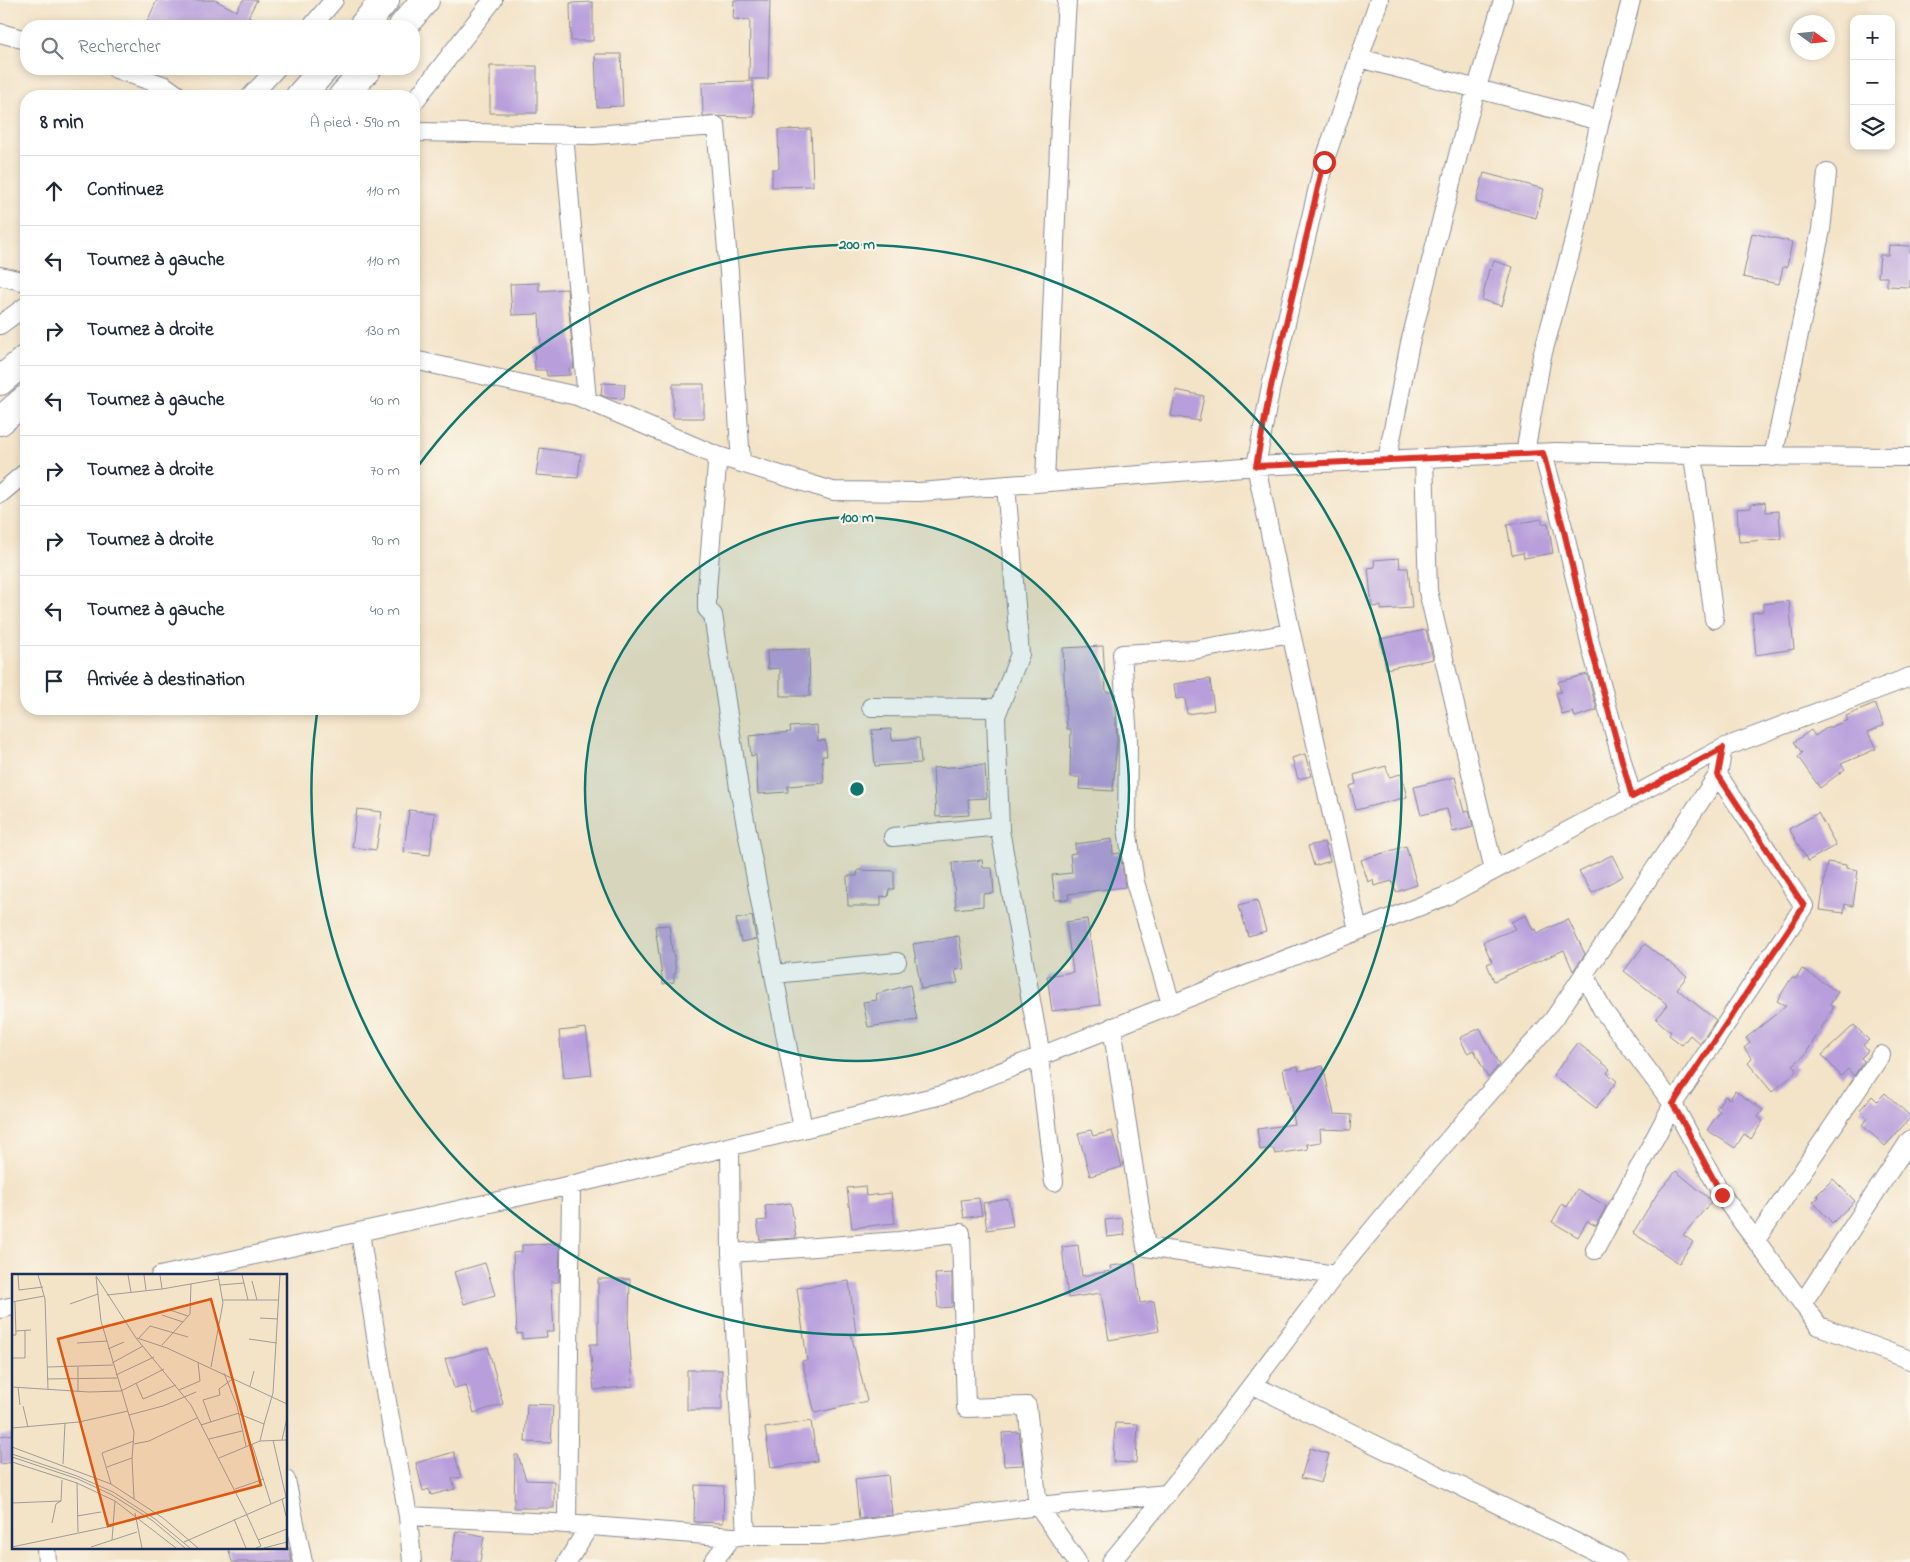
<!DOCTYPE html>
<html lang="fr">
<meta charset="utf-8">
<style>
body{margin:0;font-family:"Indie Flower",sans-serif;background:#f6f6f7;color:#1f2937}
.controls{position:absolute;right:15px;top:15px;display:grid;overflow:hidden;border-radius:10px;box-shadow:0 2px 8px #0003}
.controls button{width:45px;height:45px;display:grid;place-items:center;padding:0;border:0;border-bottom:1px solid #e0e1e3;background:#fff;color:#1f2937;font:25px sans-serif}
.compass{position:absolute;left:1790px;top:15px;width:45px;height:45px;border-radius:50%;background:#fff;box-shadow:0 2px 8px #0003;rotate:105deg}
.stop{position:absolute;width:15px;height:15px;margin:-11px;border:4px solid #d93025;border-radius:50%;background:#fff}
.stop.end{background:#d93025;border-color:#fff;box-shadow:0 1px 5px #0008}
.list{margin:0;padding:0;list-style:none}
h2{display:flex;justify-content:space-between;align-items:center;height:65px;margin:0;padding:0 20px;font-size:21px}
h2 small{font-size:16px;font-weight:400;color:#747a83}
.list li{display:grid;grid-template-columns:32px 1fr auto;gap:15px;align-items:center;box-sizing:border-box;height:70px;padding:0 20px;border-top:1px solid #e0e1e3}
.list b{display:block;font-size:19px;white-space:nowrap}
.list em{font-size:16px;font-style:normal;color:#747a83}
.icon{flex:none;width:28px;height:28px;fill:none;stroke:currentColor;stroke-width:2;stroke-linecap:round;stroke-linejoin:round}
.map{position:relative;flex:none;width:1910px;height:1562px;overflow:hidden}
.search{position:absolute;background:#fff;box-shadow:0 2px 8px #0003;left:20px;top:20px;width:400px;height:55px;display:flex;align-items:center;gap:12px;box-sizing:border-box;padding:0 18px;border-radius:20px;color:#747a83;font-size:19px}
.panel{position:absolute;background:#fff;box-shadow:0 2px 8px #0003;left:20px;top:90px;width:400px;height:625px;border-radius:20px}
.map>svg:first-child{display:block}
.building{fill:#b89fdc}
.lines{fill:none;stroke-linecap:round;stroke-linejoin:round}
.minor-casing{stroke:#878992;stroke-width:20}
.primary-casing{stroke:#878992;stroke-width:30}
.minor{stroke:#fff;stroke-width:18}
.primary{stroke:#fff;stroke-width:28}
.route{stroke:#d93025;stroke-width:6}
.ring{fill:none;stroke:#0f766e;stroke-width:2.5}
.inset-road{fill:none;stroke:#9d9b9d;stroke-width:1}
.view{fill:#de5710;fill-opacity:0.15;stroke:#de5710;stroke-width:2.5}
.inset-edge{fill:none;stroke:#1b2f5e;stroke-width:2.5}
.centre{fill:#0f766e;stroke:#fbf7ec;stroke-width:2.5}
.ring-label{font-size:15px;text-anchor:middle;font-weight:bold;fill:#0f766e;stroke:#fbf7ec;stroke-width:4;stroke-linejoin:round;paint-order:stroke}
</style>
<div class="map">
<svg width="1910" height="1562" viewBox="0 0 1910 1562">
<rect width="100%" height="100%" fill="#fbf7ec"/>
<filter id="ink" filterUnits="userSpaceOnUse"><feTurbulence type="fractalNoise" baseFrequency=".02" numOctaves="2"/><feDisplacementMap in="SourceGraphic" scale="10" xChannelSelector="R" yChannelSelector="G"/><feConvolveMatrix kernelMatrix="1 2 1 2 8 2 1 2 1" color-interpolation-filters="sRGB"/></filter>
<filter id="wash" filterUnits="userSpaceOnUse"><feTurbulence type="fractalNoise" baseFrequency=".0096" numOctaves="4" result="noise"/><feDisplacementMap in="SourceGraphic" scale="20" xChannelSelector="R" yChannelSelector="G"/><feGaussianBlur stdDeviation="1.12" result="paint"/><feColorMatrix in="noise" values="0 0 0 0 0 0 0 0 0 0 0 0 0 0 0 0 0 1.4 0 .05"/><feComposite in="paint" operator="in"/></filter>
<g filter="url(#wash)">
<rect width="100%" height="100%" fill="#f3e3c7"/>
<g id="blocks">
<!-- building -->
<path class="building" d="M 157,0 L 215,0 L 236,11 L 243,0 L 257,0 L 248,17 L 265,26 L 145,26 Z
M 734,0 L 770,0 L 768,79 L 749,79 L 750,20 L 733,19 Z
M 593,2 L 593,41 L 571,41 L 570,3 Z
M 595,54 L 621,54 L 623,106 L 597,107 Z
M 490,66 L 537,66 L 537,113 L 490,113 Z
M 753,81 L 754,117 L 703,116 L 702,82 Z
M 811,129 L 813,186 L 772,187 L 772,169 L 779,169 L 778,130 Z
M 1484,173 L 1544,189 L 1536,218 L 1476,202 Z
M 1752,233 L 1792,242 L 1787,267 L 1783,267 L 1779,284 L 1743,277 Z
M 1889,245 L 1910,246 L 1910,287 L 1887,286 L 1887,277 L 1878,277 L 1880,255 L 1888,255 Z
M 1494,261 L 1513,267 L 1502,306 L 1482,300 L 1489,269 L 1491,270 Z
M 539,283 L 539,291 L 567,289 L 574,368 L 569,368 L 570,375 L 547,376 L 546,370 L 535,370 L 534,347 L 541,347 L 539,314 L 512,315 L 510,284 Z
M 602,383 L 625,384 L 624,399 L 609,398 L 601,395 Z
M 673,384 L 704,384 L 704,418 L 673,418 Z
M 1176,390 L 1204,396 L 1199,421 L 1171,416 Z
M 540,448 L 581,454 L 578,478 L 536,475 Z
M 1765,502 L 1766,512 L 1779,511 L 1781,539 L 1739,542 L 1737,509 L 1751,508 L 1751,504 Z
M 1542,519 L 1542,524 L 1548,523 L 1553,553 L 1524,558 L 1523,553 L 1512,555 L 1507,525 Z
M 1399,558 L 1400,568 L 1408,568 L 1412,608 L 1381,610 L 1381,606 L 1372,607 L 1368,568 L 1375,567 L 1374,560 Z
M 1789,601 L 1794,649 L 1756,655 L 1752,613 L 1763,611 L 1763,604 Z
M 1426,630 L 1433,659 L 1386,669 L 1380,639 Z
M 1103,646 L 1106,692 L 1114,692 L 1117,739 L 1113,791 L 1079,789 L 1080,777 L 1070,777 L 1071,729 L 1067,729 L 1065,702 L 1063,648 Z
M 809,649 L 810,696 L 780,696 L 780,668 L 768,669 L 767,650 Z
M 1587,674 L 1597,710 L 1575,717 L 1573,712 L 1562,715 L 1556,693 L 1561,692 L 1558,682 Z
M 1210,679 L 1214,710 L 1187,714 L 1185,698 L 1176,699 L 1174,684 Z
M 1875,704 L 1884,725 L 1868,732 L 1876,749 L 1841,764 L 1845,769 L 1820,788 L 1798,757 L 1802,753 L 1794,742 L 1811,730 L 1815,736 L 1825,729 L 1848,720 L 1846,716 Z
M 817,725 L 818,741 L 825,740 L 827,756 L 822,756 L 824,783 L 788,786 L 788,792 L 758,794 L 756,755 L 751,756 L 749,736 L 791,732 L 790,727 Z
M 891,729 L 892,740 L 919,738 L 921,763 L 875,766 L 872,730 Z
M 1305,754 L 1311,776 L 1298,779 L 1292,758 Z
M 985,765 L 987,798 L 968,799 L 969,815 L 936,817 L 933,768 Z
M 1386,766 L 1389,777 L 1401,774 L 1407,797 L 1356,810 L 1350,786 L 1356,784 L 1354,775 Z
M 1455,777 L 1464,812 L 1469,810 L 1473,827 L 1453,832 L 1447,809 L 1421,815 L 1414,787 Z
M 357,809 L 382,812 L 376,850 L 352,847 Z
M 409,810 L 435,813 L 430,855 L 404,852 Z
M 1818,813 L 1836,845 L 1808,861 L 1789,829 Z
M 1112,839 L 1113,854 L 1120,853 L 1125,887 L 1068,894 L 1069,899 L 1055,900 L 1052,875 L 1072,873 L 1070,854 L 1076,853 L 1075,844 Z
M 1324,842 L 1330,861 L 1314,866 L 1308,846 Z
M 1406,846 L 1417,885 L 1396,892 L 1392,881 L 1374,886 L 1373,880 L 1368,882 L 1361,860 Z
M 1612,855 L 1623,876 L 1592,893 L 1579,871 Z
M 982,860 L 983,868 L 992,868 L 994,893 L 983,894 L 983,906 L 956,909 L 952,863 Z
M 1827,862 L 1846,865 L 1846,868 L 1858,870 L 1853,906 L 1845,904 L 1844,913 L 1820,910 Z
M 858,870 L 894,871 L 894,889 L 889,889 L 888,897 L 881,896 L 881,906 L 848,906 L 847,876 L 857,876 Z
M 1257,900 L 1266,931 L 1248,936 L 1239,905 Z
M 1526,915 L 1533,930 L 1535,929 L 1537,934 L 1568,919 L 1585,954 L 1573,971 L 1564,950 L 1494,981 L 1487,964 L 1492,962 L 1483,942 L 1515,929 L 1511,922 Z
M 752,916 L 756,939 L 741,942 L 736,919 Z
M 1087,919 L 1100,1005 L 1052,1011 L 1047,976 L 1073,972 L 1066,922 Z
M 669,925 L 672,951 L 673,951 L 676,973 L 674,974 L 674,982 L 663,984 L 655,926 Z
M 959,936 L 964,969 L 955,970 L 958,983 L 921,989 L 913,944 Z
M 1645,944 L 1687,976 L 1677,989 L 1716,1020 L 1700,1044 L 1690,1035 L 1682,1045 L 1669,1035 L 1671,1032 L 1656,1019 L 1668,1005 L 1624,971 Z
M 1802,969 L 1838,992 L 1830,1005 L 1834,1007 L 1805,1055 L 1793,1065 L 1797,1069 L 1792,1076 L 1772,1092 L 1748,1063 L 1752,1059 L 1744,1048 L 1750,1043 L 1746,1038 L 1786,1006 L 1777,1001 L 1792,977 L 1796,979 Z
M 910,985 L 917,1020 L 868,1027 L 863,1002 L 877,1000 L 876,994 Z
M 1854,1025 L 1869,1040 L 1863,1045 L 1868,1051 L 1861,1058 L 1864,1061 L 1854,1076 L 1848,1069 L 1841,1076 L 1822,1055 Z
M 586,1028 L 592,1075 L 564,1078 L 559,1031 Z
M 1480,1028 L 1499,1065 L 1488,1078 L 1474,1050 L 1467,1053 L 1460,1038 Z
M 1578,1043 L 1610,1069 L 1607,1073 L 1617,1081 L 1596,1108 L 1553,1075 Z
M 1298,1066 L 1299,1071 L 1323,1066 L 1334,1114 L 1352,1115 L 1351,1130 L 1320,1129 L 1321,1142 L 1307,1144 L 1308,1149 L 1275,1154 L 1273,1148 L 1260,1150 L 1257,1129 L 1295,1124 L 1283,1069 Z
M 1735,1091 L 1763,1110 L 1758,1117 L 1763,1121 L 1751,1139 L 1744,1134 L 1735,1148 L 1707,1130 L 1720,1111 L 1716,1108 L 1725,1096 L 1730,1099 Z
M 1885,1093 L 1910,1116 L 1910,1118 L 1885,1146 L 1862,1125 L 1868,1118 L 1860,1110 L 1872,1096 L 1877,1101 Z
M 1091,1130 L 1093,1136 L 1112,1131 L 1122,1167 L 1090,1176 L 1078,1133 Z
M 1676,1171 L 1712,1201 L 1683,1235 L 1693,1242 L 1679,1263 L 1633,1233 L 1657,1194 Z
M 1833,1179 L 1855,1201 L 1832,1223 L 1813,1202 L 1819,1197 L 1817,1195 Z
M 865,1186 L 866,1196 L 891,1193 L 895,1223 L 852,1228 L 847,1188 Z
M 1577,1189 L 1606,1206 L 1596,1226 L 1587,1221 L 1578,1237 L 1552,1222 L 1562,1204 L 1567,1207 Z
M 979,1198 L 982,1215 L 964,1218 L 961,1200 Z
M 1008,1199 L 1013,1226 L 987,1230 L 983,1203 Z
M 791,1203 L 796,1238 L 760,1240 L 757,1221 L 767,1220 L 765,1206 Z
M 1122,1218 L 1125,1235 L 1107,1237 L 1105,1220 Z
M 560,1244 L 559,1282 L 551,1282 L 554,1332 L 546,1332 L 547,1337 L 522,1339 L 522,1333 L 517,1334 L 513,1253 L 522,1252 L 522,1245 Z
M 1078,1245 L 1082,1276 L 1111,1271 L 1110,1266 L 1135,1263 L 1140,1303 L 1154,1301 L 1159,1331 L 1109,1340 L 1101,1293 L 1068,1298 L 1062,1247 Z
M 485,1263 L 495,1295 L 464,1304 L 454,1272 Z
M 952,1273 L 952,1307 L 938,1308 L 935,1274 Z
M 598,1279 L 630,1279 L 629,1320 L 628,1320 L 633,1386 L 594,1390 L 590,1344 L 598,1344 Z
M 849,1281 L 856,1333 L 851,1334 L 867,1401 L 815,1413 L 802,1361 L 807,1360 L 797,1288 Z
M 488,1347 L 503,1404 L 474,1413 L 466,1385 L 454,1388 L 445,1359 Z
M 687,1370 L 722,1370 L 722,1410 L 687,1410 Z
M 527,1404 L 553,1405 L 551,1443 L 525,1442 Z
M 811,1421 L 817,1461 L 771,1468 L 765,1428 Z
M 1115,1423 L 1138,1424 L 1136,1463 L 1113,1462 Z
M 1019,1432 L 1023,1465 L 1004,1466 L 1002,1433 Z
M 14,1434 L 14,1462 L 0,1464 L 0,1436 Z
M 1310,1448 L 1329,1454 L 1321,1483 L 1301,1478 Z
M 454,1452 L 461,1477 L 452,1479 L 455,1489 L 431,1495 L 429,1489 L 423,1491 L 416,1463 Z
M 515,1455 L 518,1455 L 526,1480 L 554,1481 L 554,1508 L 514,1508 Z
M 888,1475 L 892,1515 L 859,1519 L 855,1479 Z
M 695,1485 L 724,1486 L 723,1523 L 694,1522 Z
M 456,1531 L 484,1536 L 480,1562 L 451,1562 Z
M 228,1548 L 289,1548 L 292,1562 L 232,1562 Z"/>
</g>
</g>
<g filter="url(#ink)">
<use href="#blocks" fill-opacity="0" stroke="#878992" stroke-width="1"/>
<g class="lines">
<!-- minor casing -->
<g class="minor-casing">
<path id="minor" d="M 312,26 L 334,0
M 0,33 L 26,40
M 1359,58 L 1600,121
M 116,69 L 165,86 L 179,96
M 251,96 L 276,69
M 414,102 L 493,0
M 414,132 L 594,135 L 716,126 L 729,272 L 741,463
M 564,134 L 587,400
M 0,276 L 26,282
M 0,325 L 26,306
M 414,360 L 577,396 L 715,455 L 833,491 L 919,492 L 1256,466 L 1555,452 L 1735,456 L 1910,457
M 1525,453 L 1542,356 L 1574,240 L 1600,121 L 1631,0
M 1543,453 L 1564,531 L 1592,651 L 1632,797
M 715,455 L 717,465 L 707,590 L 707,609 L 713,615 L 739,788 L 803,1129
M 1693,455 L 1714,619
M 1773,457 L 1821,230 L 1827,173
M 1424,458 L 1428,591 L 1494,870
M 1387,460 L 1410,343 L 1465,128 L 1503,0
M 1045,482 L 1060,122 L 1067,0
M 1006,485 L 1020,654 L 996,716 L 1000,830 L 1041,1056 L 1040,1066 L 1054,1182
M 0,494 L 26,472
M 871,707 L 999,708
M 893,837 L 1000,826
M 1358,930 L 1291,633 L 1256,466 L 1270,391 L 1324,162 L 1379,0
M 1584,973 L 1602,1009 L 1673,1104 L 1722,1195 L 1819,1326 L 1910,1360
M 774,974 L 897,962
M 1171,1004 L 1135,882 L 1127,828 L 1128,740 L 1122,654 L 1194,650 L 1291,633
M 1112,1027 L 1146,1247 L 1335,1275
M 730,1147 L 731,1253 L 746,1535
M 360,1232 L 381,1369 L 408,1516 L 412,1562
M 1756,1240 L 1881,1055
M 1595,1250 L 1673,1104 L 1804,906 L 1718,775
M 731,1253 L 899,1241 L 961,1233 L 966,1408 L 1027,1406 L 1038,1506 L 1077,1562
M 160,1276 L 571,1185 L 942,1095 L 1446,896 L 1723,748 L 1910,677
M 1802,1304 L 1910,1140
M 0,1309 L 14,1306
M 1253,1385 L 1616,1562
M 286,1480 L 303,1562
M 408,1516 L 553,1523 L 732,1537 L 746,1535 L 821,1535 L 1038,1506 L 1167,1494
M 567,1524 L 571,1185
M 46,1548 L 47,1562
M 567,1562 L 590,1525
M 713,1562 L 732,1537
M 1111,1562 L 1202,1451 L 1335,1275 L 1415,1178 L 1553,1020 L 1718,775 L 1723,748"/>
</g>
<!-- primary casing -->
<g class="primary-casing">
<path id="primary" d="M 363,26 L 385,0
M 403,26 L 425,0
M 300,96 L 324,69
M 343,96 L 367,69
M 0,381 L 26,359
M 0,421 L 26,399"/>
</g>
<!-- minor -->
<use href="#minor" class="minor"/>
<!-- primary -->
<use href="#primary" class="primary"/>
</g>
</g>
<g class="lines" filter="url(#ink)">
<!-- route -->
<path class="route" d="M 1324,162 L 1270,391 L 1256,466 L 1543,453 L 1564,531 L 1592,651 L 1632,797 L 1723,748 L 1718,775 L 1804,906 L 1673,1104 L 1722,1195"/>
</g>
<!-- distance rings -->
<circle cx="857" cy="789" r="272" fill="#0f766e" fill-opacity=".12"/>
<g class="ring">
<circle cx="857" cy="789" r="272"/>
<path d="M416 469A545 545 0 1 1 317 713"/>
</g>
<!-- overview -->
<g transform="translate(12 1274)">
<rect width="275" height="275" fill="#f3e3c7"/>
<path class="inset-road" d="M 6,1 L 7,16 L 31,13M 26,1 L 33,25 L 36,115M 116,1 L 119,18M 132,1 L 134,16M 230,1 L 236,26M 84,2 L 124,64 L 179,131 L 234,239 L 249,272 L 244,274M 84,3 L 89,47 L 122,158 L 120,185 L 122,225M 240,7 L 245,26M 208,11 L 232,9M 150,15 L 207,5M 95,21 L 150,15 L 148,1M 211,26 L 266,26M 0,28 L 32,22M 58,30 L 86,20M 155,35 L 176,42M 150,41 L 171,48M 248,44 L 266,45M 4,57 L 19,56M 0,61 L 4,61 L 3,28M 125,64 L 155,74 L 275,130M 127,64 L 138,52 L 176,63M 237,65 L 265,69M 65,69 L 95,67M 150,71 L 178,40 L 179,10M 96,75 L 112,68M 0,84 L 13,84 L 13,57M 100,89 L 131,72M 35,93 L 101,91M 66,93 L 66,118M 199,93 L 211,29 L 206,1M 212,99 L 225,132 L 234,172M 104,101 L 142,83M 35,105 L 105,104M 124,109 L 131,125 L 164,111M 238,112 L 242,97M 0,113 L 77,118 L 109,117 L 152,95M 6,113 L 8,131M 167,116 L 188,107 L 186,88M 11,132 L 16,153M 227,140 L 252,150 L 261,119 L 268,1M 117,141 L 151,132 L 184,118M 199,148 L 191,126 L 208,121 L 207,115 L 222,104M 189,151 L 227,139M 0,154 L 67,148 L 116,137M 197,165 L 230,157M 261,166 L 274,223M 270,166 L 275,144M 248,167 L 275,166M 122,170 L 137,167 L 185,144M 240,170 L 259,230M 0,173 L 99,210 L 151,244 L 186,274M 0,180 L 65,202 L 101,218 L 143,245 L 178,274M 0,183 L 66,205 L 100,221 L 141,247 L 173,274M 207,184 L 248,167 L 252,150M 0,188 L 65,209 L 103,227 L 164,274M 51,190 L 53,149M 95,193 L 120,184M 65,209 L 66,258M 99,210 L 90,179 L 122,167M 223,215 L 252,205M 270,225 L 274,242M 0,229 L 49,227M 123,239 L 130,274M 65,242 L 89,238M 222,245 L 234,274M 40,249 L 44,230 L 49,227 L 50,206M 100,266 L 103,227M 246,266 L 275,255M 172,268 L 275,223M 0,273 L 100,252M 79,273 L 125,258M 252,274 L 275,268"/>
<path class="view" d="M 199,25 L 249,211 L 96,252 L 46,65 Z"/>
<rect width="275" height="275" class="inset-edge"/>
</g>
<circle cx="857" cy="789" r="8" class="centre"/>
<g class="ring-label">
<text x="857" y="249">200 m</text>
<text x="857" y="522">100 m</text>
</g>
</svg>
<div class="controls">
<button>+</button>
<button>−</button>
<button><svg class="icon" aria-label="layers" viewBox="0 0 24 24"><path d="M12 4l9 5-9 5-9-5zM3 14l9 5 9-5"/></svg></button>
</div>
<svg class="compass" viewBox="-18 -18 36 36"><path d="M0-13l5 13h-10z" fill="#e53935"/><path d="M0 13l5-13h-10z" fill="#747a83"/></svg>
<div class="stop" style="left:1324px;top:162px"></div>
<div class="stop end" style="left:1722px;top:1195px"></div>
<div class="search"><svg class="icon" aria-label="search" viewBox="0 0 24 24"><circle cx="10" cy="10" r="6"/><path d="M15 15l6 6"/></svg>Rechercher</div>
<section class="panel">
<h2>8 min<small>À pied · 590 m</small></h2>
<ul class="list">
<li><svg class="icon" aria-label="ahead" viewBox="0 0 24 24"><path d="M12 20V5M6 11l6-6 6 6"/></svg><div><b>Continuez</b></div><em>110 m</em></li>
<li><svg class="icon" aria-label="left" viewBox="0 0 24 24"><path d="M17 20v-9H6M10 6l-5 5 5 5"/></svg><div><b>Tournez à gauche</b></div><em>110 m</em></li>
<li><svg class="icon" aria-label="right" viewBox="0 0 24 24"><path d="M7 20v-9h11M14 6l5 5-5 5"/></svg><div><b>Tournez à droite</b></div><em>130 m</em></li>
<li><svg class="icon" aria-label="left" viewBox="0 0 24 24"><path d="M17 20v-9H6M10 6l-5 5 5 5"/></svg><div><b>Tournez à gauche</b></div><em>40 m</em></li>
<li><svg class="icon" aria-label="right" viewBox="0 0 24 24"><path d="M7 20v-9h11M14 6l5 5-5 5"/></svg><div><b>Tournez à droite</b></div><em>70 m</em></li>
<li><svg class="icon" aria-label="right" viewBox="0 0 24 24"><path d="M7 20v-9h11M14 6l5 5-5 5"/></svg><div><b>Tournez à droite</b></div><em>90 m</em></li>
<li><svg class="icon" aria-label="left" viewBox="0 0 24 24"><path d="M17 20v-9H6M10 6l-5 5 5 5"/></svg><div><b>Tournez à gauche</b></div><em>40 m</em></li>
<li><svg class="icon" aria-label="arrive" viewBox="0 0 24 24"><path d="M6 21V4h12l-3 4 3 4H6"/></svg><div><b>Arrivée à destination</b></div></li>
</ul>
</section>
</div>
